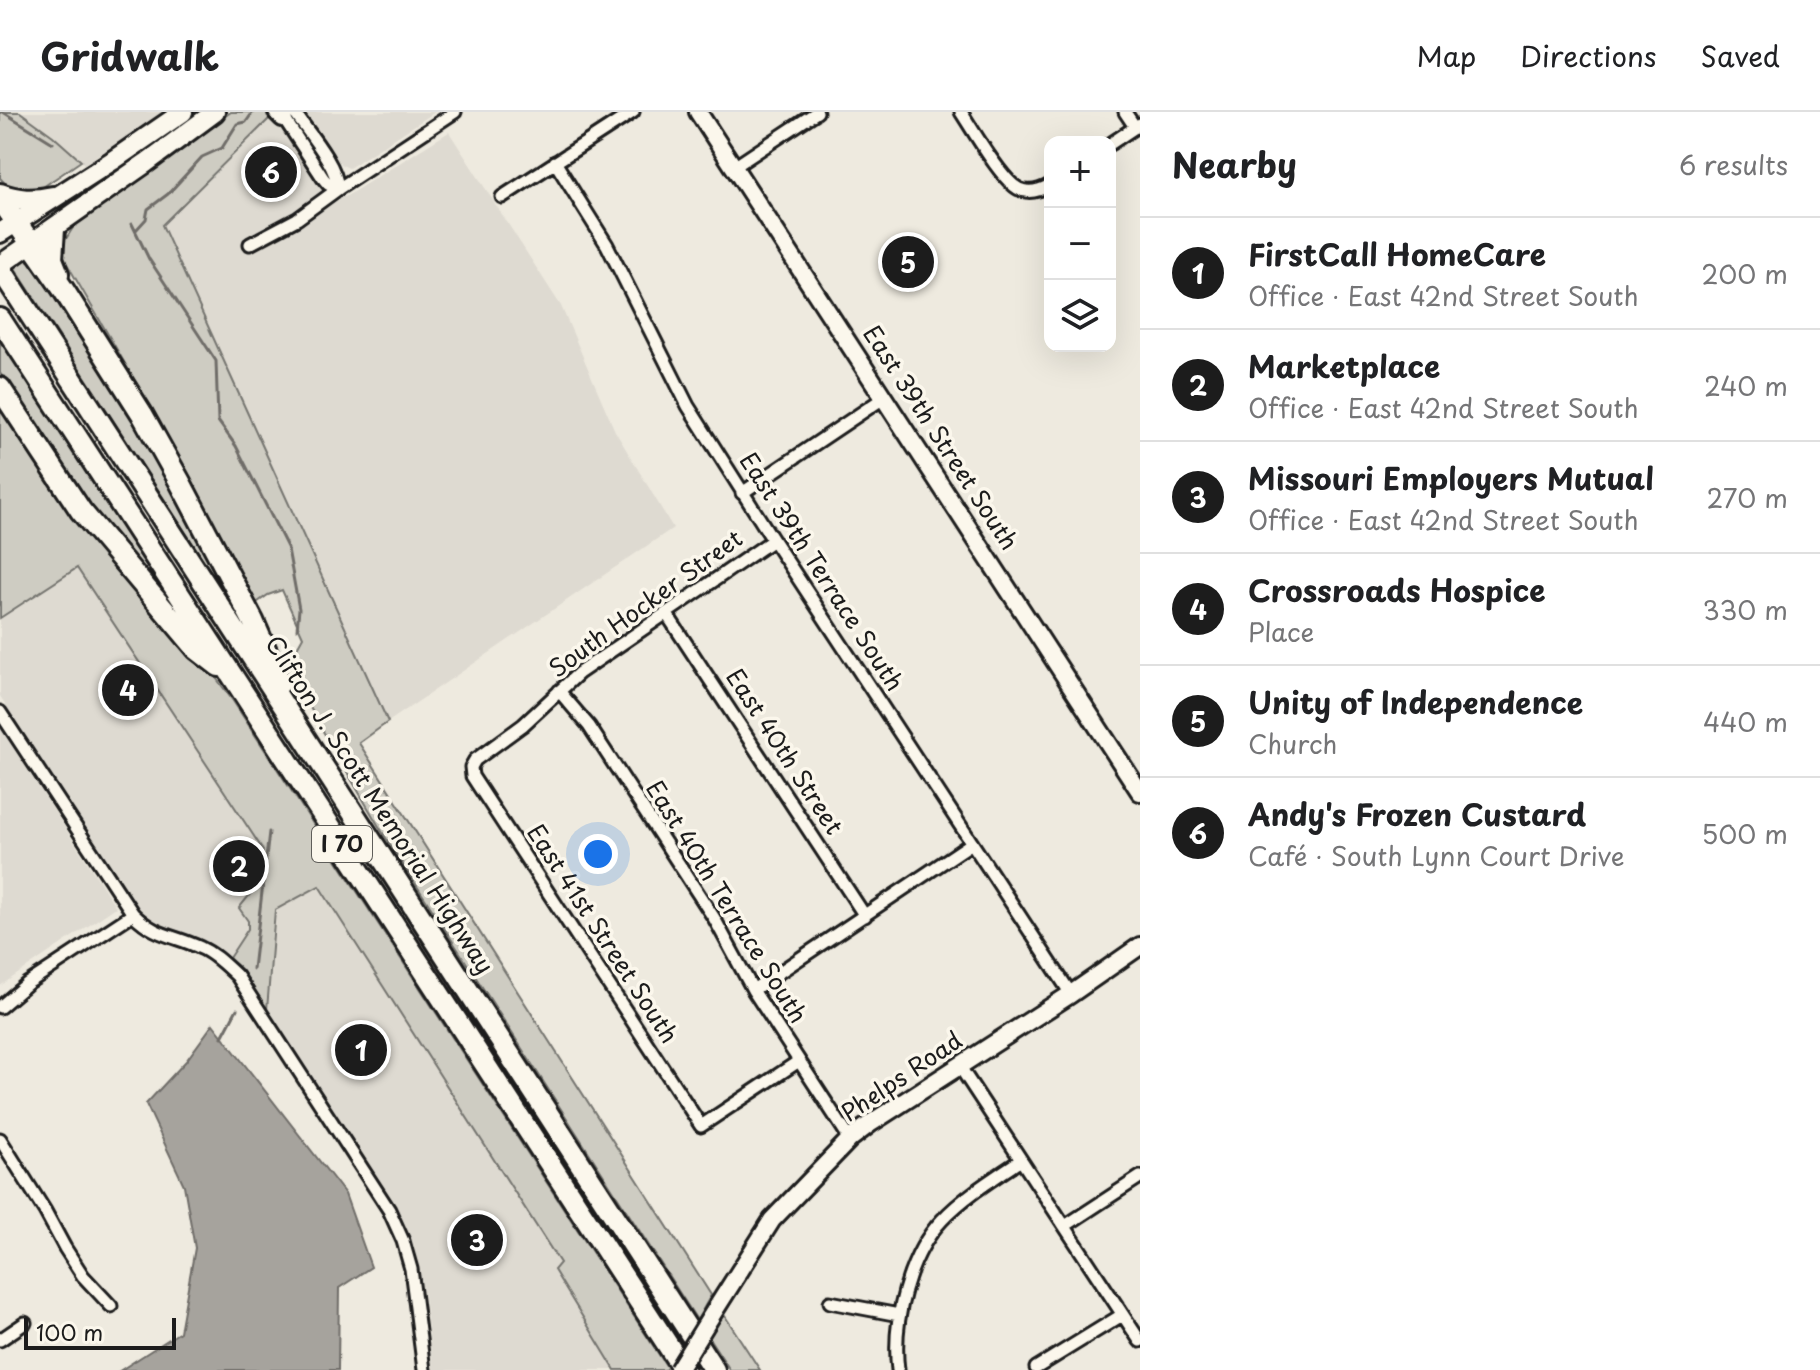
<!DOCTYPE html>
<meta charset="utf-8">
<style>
body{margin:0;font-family:"Playpen Sans",sans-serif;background:#f2f2f2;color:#202124}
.controls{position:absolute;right:24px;top:24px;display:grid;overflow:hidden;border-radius:16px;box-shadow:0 8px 32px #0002}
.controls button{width:72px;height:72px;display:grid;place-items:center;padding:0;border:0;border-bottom:2px solid #e0e0e0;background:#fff;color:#202124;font:40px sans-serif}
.scale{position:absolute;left:24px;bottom:20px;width:152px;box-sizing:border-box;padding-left:8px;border:4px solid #1c1c1c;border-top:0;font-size:22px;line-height:28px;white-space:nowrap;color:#1c1c1c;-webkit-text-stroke:6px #fbf7ec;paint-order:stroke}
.you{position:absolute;left:598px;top:742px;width:28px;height:28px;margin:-20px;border:6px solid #fff;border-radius:50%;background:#1a73e8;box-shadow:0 0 0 12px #1a73e833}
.badge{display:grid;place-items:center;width:52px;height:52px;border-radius:50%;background:#1c1c1c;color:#fff;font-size:26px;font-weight:700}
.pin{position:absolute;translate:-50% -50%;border:4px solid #fff;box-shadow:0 2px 8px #0006}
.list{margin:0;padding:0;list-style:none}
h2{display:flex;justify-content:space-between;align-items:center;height:104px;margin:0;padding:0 32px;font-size:34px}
h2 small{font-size:26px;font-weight:400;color:#757577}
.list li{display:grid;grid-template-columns:52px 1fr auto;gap:24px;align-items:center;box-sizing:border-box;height:112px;padding:0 32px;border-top:2px solid #e0e0e0}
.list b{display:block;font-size:30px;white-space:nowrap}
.list p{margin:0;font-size:26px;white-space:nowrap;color:#757577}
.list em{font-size:26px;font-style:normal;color:#757577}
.icon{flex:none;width:44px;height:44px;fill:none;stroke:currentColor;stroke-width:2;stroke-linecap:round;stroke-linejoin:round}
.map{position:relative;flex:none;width:1140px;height:1258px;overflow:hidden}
header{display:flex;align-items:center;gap:48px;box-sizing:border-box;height:112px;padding:0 40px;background:#fff;border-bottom:2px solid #e0e0e0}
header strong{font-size:38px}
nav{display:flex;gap:44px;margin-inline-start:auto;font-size:28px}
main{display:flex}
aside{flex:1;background:#fff}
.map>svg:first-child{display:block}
.built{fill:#dedad1}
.green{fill:#ceccc2;stroke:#75746f;stroke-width:2}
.water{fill:#a6a39d;stroke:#6f6d69;stroke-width:2}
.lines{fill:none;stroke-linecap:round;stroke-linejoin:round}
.stream{stroke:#6f6d69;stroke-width:3}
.street-casing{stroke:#1c1c1c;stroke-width:17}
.secondary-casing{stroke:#1c1c1c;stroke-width:22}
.primary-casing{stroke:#1c1c1c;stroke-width:24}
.highway-casing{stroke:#1c1c1c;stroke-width:26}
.street{stroke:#fbf7ec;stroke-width:11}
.secondary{stroke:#fbf7ec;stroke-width:16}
.primary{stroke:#fbf7ec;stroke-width:18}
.highway{stroke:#fbf7ec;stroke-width:20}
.secondary-bridge-casing{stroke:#1c1c1c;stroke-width:22;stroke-linecap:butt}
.secondary-bridge{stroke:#fbf7ec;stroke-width:16}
.labels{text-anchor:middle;stroke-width:7;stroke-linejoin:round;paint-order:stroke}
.shield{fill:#fbf7ec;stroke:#5f5e5a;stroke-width:2}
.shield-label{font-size:22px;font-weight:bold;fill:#1c1c1c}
.street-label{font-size:24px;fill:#1c1c1c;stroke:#fbf7ec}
</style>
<header>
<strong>Gridwalk</strong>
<nav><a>Map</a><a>Directions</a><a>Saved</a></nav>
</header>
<main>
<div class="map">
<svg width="1140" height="1258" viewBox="0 0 1140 1258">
<rect width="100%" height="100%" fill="#eeeadf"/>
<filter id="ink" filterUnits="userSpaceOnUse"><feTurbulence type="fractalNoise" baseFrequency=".0125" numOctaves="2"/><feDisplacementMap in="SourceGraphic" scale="16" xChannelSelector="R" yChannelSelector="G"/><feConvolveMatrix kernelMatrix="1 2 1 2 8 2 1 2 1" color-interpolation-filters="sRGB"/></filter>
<g filter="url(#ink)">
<!-- built -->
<path class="built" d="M 20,0 L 172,0 L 115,32 L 84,52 L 53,24 Z
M 305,0 L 435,0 L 349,56 L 342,53 L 334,44 Z
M 273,3 L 323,76 L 345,85 L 449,20 L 561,194 L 615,319 L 673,416 L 388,610 L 162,113 Z
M 77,456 L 263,738 L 256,775 L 239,796 L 248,809 L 248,817 L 229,846 L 208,832 L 162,818 L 149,809 L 140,799 L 120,771 L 0,584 L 0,506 Z
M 0,615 L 116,795 L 0,874 Z
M 319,774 L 560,1151 L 554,1158 L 615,1258 L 433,1258 L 424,1185 L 414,1135 L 406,1115 L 392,1090 L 267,898 L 275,798 Z"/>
<!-- green -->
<path class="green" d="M 0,0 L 20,0 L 53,24 L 81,49 L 37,79 L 12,79 L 0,66 Z
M 231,0 L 269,0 L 273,3 L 162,113 L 388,610 L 359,631 L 711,1183 L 697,1208 L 384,723 L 317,609 L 288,552 L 303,525 L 282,478 L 268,483 L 255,492 L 163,317 L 63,145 L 64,130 L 74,114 L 156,52 Z
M 24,147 L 31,150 L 140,318 L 236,488 L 231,491 L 15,156 Z
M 0,227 L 165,482 L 138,452 L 78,382 L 0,261 Z
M 0,289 L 203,548 L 233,589 L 667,1255 L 665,1258 L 615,1258 L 554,1158 L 560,1151 L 319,774 L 275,798 L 267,898 L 242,858 L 229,846 L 248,817 L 248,809 L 239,796 L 256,775 L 263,738 L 77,456 L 0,506 Z
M 723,1201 L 760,1258 L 730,1258 L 709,1226 Z"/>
<!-- water -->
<path class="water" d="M 213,912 L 345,1082 L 371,1155 L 339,1176 L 338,1258 L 121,1258 L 180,1220 L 195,1136 L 184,1073 L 146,992 L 186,949 Z"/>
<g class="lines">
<!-- stream -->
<path class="stream" d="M 3,0 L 53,31
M 132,112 L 149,147 L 216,249 L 218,309 L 236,334 L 288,437 L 299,497 L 297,517
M 136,118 L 146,107 L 148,97 L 168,82 L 202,45 L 222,36 L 237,12 L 246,10 L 253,0
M 253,857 L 269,720
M 222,925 L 237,897"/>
<!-- street casing -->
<g class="street-casing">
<path id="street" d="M 280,0 L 323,66 L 328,72 L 338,77
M 294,0 C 308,20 337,53 338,77
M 961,0 C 973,18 1002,69 1019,77 C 1029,82 1041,78 1050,73
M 1125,0 L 1135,15
M 1110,32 L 1140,12
M 555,50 L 607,133 L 688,294 L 773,428 L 1071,882
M 734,55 L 817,0
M 502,85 L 633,0
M 250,132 L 297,107 L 338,77 L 455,0
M 742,381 L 885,285
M 773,428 L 579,561 L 523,613 L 475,648 L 471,655 L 472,664 L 701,1014 L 799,949
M 666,501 L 865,804
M 559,579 L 589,614 L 714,806 L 753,878 L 850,1027
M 0,600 L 133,802 C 156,825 174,823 201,836 C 215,842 226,854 237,864 L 389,1098 L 403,1129 L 411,1157 L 424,1258
M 753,878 L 972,731
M 0,895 L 28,871 L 133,802
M 960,955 L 1140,1229
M 0,1027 L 45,1099 L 65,1136 L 83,1164 L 111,1194
M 1065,1114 L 1140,1065
M 830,1190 L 899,1203
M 0,1228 L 25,1211
M 1036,1256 L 1122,1203
M 898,1258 C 892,1210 908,1144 942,1108 C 965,1084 994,1066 1021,1048"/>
</g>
<!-- secondary casing -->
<g class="secondary-casing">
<path id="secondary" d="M 698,0 L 1140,680
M 715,1198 L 772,1108 L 850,1027 L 871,1011 L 1071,882 L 1140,834"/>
</g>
<!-- primary casing -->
<g class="primary-casing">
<path id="primary" d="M 278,0 L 283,5
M 0,121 L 112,49 L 183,0
M 0,153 L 146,51 L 215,0"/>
</g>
<!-- highway casing -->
<g class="highway-casing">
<path id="highway" d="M 0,82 C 19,89 33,89 53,85
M 0,87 L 63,177 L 142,302 L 180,370 L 253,509 L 280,571
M 54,117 L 52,147 L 58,162
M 0,156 L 714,1258
M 0,207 L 684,1258
M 0,276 L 81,399 L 197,537 L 219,554"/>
</g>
<!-- street -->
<use href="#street" class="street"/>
<!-- secondary -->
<use href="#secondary" class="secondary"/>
<!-- primary -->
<use href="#primary" class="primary"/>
<!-- highway -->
<use href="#highway" class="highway"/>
<!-- secondary-bridge casing -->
<g class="secondary-bridge-casing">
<path id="secondary-bridge" d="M 678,1258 L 715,1198"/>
</g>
<!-- secondary-bridge -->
<use href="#secondary-bridge" class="secondary-bridge"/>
</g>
</g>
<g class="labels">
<!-- shield labels -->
<rect class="shield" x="312" y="714" width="60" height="36" rx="6"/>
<g class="shield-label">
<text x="342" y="740">I 70</text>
</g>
<!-- street labels -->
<g class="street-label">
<text transform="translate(940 326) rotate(57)" y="8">East 39th Street South</text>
<text transform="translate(821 460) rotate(57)" y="8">East 39th Terrace South</text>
<text transform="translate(646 492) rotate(-36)" y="8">South Hocker Street</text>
<text transform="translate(784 640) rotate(57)" y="8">East 40th Street</text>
<text transform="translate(379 693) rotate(57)" y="8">Clifton J. Scott Memorial Highway</text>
<text transform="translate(726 790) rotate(58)" y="8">East 40th Terrace South</text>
<text transform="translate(602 822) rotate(57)" y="8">East 41st Street South</text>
<text transform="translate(902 965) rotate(-34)" y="8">Phelps Road</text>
</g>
</g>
</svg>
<div class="controls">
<button>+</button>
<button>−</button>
<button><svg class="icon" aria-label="layers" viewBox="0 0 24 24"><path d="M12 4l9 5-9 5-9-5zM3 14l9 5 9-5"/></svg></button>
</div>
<div class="scale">100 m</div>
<div class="you"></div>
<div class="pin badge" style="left:361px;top:938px">1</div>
<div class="pin badge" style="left:239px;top:754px">2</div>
<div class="pin badge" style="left:477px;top:1128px">3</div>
<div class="pin badge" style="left:128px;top:578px">4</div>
<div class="pin badge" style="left:908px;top:150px">5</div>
<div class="pin badge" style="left:271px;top:60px">6</div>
</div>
<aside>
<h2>Nearby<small>6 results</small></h2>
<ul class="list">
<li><span class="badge">1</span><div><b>FirstCall HomeCare</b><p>Office · East 42nd Street South</p></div><em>200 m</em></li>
<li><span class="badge">2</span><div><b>Marketplace</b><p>Office · East 42nd Street South</p></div><em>240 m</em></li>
<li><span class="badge">3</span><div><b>Missouri Employers Mutual</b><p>Office · East 42nd Street South</p></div><em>270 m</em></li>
<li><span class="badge">4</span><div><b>Crossroads Hospice</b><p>Place</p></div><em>330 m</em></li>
<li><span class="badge">5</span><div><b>Unity of Independence</b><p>Church</p></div><em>440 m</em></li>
<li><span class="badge">6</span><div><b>Andy's Frozen Custard</b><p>Café · South Lynn Court Drive</p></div><em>500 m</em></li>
</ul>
</aside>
</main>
